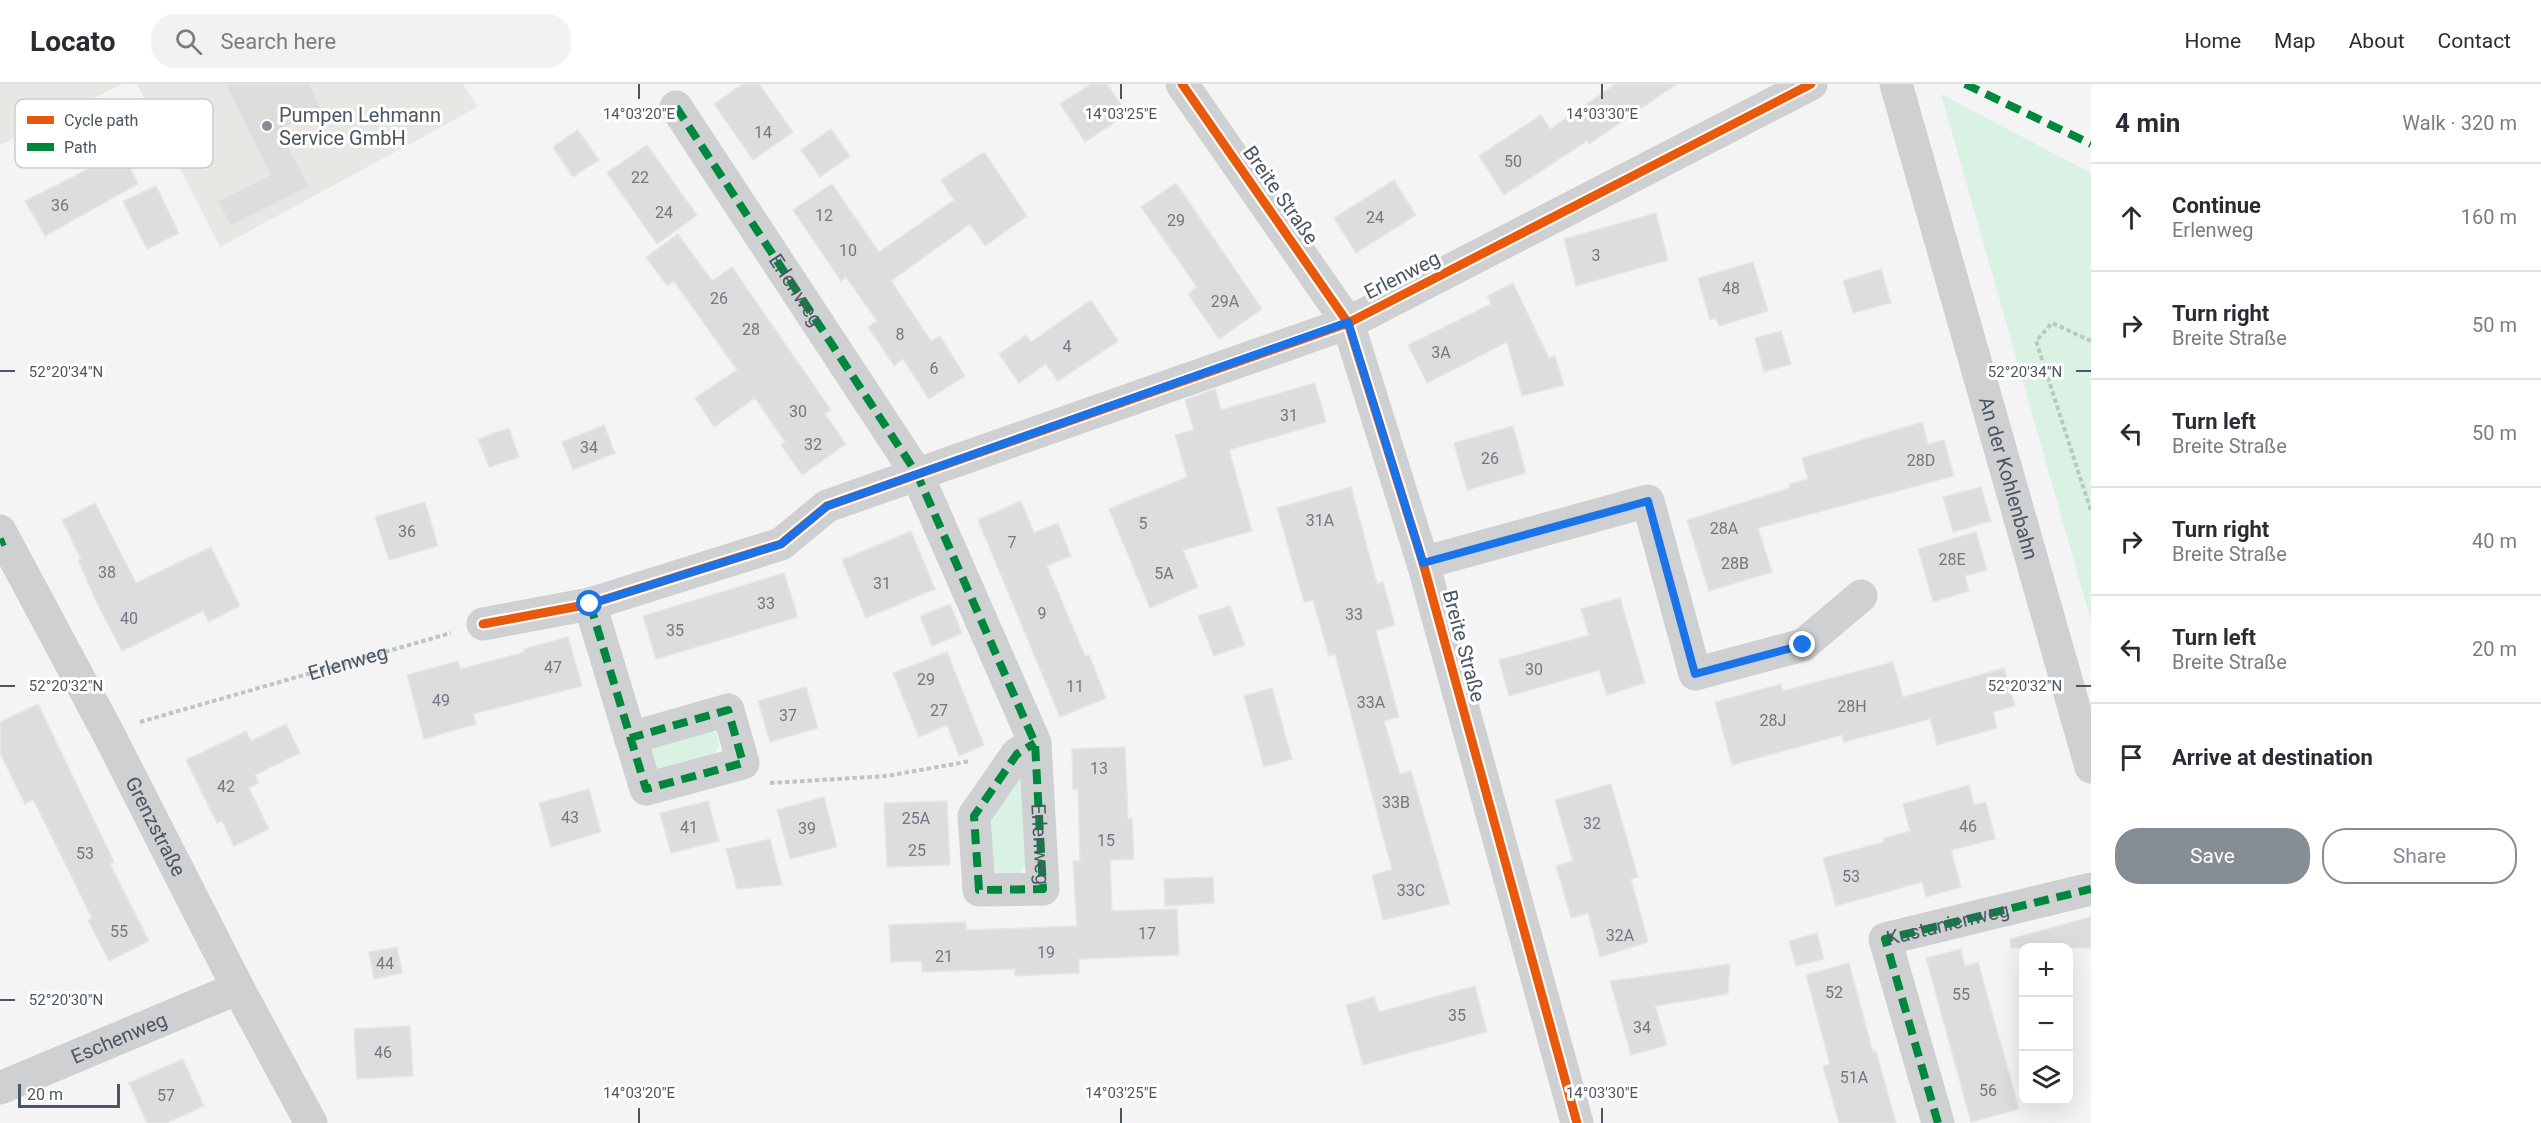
<!DOCTYPE html>
<meta charset="utf-8">
<style>
body{margin:0;font-family:Roboto,sans-serif;background:#f2f2f3;color:#2b2b33}
.controls{position:absolute;right:18px;bottom:18px;display:grid;overflow:hidden;border-radius:12px;box-shadow:0 6px 24px #0002}
.controls button{width:54px;height:54px;display:grid;place-items:center;padding:0;border:0;border-bottom:2px solid #e1e1e2;background:#fff;color:#2b2b33;font:30px sans-serif}
.scale{position:absolute;left:18px;bottom:15px;width:102px;box-sizing:border-box;padding-left:6px;border:3px solid #4a5661;border-top:0;font-size:16px;line-height:21px;white-space:nowrap;color:#4a5661;-webkit-text-stroke:4px #fff;paint-order:stroke}
.stop{position:absolute;width:18px;height:18px;margin:-14px;border:4px solid #1a73e8;border-radius:50%;background:#fff}
.stop.end{background:#1a73e8;border-color:#fff;box-shadow:0 2px 6px #0008}
.list{margin:0;padding:0;list-style:none}
h2{display:flex;justify-content:space-between;align-items:center;height:78px;margin:0;padding:0 24px;font-size:26px}
h2 small{font-size:20px;font-weight:400;color:#7c7c81}
.list li{display:grid;grid-template-columns:39px 1fr auto;gap:18px;align-items:center;box-sizing:border-box;height:108px;padding:0 24px;border-top:2px solid #e1e1e2}
.list b{display:block;font-size:22px;white-space:nowrap}
.list p{margin:0;font-size:20px;white-space:nowrap;color:#7c7c81}
.list em{font-size:20px;font-style:normal;color:#7c7c81}
.actions{display:flex;gap:12px;padding:18px 24px}
.actions a{flex:1;padding:14px 0;border:2px solid #868d94;border-radius:24px;text-align:center;font-size:21px;color:#868d94}
.actions .main{background:#868d94;color:#fff}
.icon{flex:none;width:33px;height:33px;fill:none;stroke:currentColor;stroke-width:2;stroke-linecap:round;stroke-linejoin:round}
.map{position:relative;flex:none;width:2091px;height:1039px;overflow:hidden}
header{display:flex;align-items:center;gap:36px;box-sizing:border-box;height:84px;padding:0 30px;background:#fff;border-bottom:2px solid #e1e1e2}
header strong{font-size:28px}
nav{display:flex;gap:33px;margin-inline-start:auto;font-size:21px}
.search{width:420px;height:54px;background:#f2f2f3;display:flex;align-items:center;gap:15px;box-sizing:border-box;padding:0 21px;border-radius:24px;color:#7c7c81;font-size:22px}
main{display:flex}
aside{flex:1;background:#fff}
.map>svg:first-child{display:block}
.commercial{fill:#e8e7e3}
.green{fill:#d9f2e3}
.building{fill:#ddddde;stroke:#e5e6e7;stroke-width:1.5}
.lines{fill:none;stroke-linecap:round;stroke-linejoin:round}
.path{stroke:#bcc7c4;stroke-width:4;stroke-dasharray:4.5 3;stroke-linecap:butt}
.minor{stroke:#ced0d2;stroke-width:33}
.quiet{stroke:#00873e;stroke-width:8;stroke-dasharray:15 8;stroke-linecap:butt}
.cycleway-casing{stroke:#fff;stroke-width:13}
.cycleway{stroke:#e8590c;stroke-width:9}
.route{stroke:#1a73e8;stroke-width:8}
.ticks{fill:none;stroke:#4a5661;stroke-width:2}
.poi-dot{fill:#868d94;stroke:#fff;stroke-width:2}
.labels{text-anchor:middle;stroke-width:6;stroke-linejoin:round;paint-order:stroke}
.number-label{font-size:16px;fill:#707881}
.poi-label{font-size:20px;fill:#4a5661;stroke:#fff;text-anchor:start}
.street-label{font-size:20px;fill:#4a5661;stroke:#fff}
.key{fill:#fff;stroke:#c9ccd0;stroke-width:1.5}
.key-label{font-size:16px;fill:#4a5661}
.ticks-label{font-size:15px;text-anchor:middle;fill:#4a5661;stroke:#fff;stroke-width:6;stroke-linejoin:round;paint-order:stroke}
</style>
<header>
<strong>Locato</strong>
<div class="search"><svg class="icon" aria-label="search" viewBox="0 0 24 24"><circle cx="10" cy="10" r="6"/><path d="M15 15l6 6"/></svg>Search here</div>
<nav><a>Home</a><a>Map</a><a>About</a><a>Contact</a></nav>
</header>
<main>
<div class="map">
<svg width="2091" height="1039" viewBox="0 0 2091 1039">
<rect width="100%" height="100%" fill="#f4f4f4"/>
<!-- commercial -->
<path class="commercial" d="M 0,0 L 122,0 L 0,61 Z
M 137,0 L 463,0 L 478,23 L 220,163 Z"/>
<!-- green -->
<path class="green" d="M 1941,10 L 2091,89 L 2091,537 Z
M 709,646 L 716,649 L 719,661 L 714,670 L 660,685 L 652,682 L 647,670 L 652,662 Z
M 1021,689 L 1030,777 L 1015,794 L 1002,794 L 986,779 L 985,737 Z"/>
<!-- building -->
<path class="building" d="M 225,0 L 310,0 L 321,26 L 280,46 L 309,103 L 230,142 L 218,117 L 270,91 Z
M 743,0 L 759,0 L 793,48 L 753,76 L 714,20 Z
M 1091,0 L 1107,0 L 1127,30 L 1085,58 L 1060,20 Z
M 1616,0 L 1677,0 L 1589,60 L 1587,57 L 1504,111 L 1479,72 L 1541,31 L 1550,45 Z
M 831,45 L 850,72 L 820,93 L 801,66 Z
M 578,46 L 599,76 L 573,93 L 553,63 Z
M 647,61 L 697,131 L 657,160 L 607,89 Z
M 122,68 L 138,100 L 45,152 L 25,117 Z
M 984,68 L 1027,132 L 985,162 L 970,140 L 891,197 L 931,257 L 940,252 L 965,292 L 929,315 L 903,275 L 894,282 L 868,243 L 877,237 L 846,193 L 841,197 L 793,126 L 832,100 L 879,168 L 954,116 L 941,96 Z
M 1394,96 L 1416,131 L 1356,169 L 1334,134 Z
M 1176,99 L 1262,225 L 1219,255 L 1188,210 L 1197,203 L 1141,123 Z
M 156,102 L 179,149 L 147,165 L 123,117 Z
M 1656,129 L 1668,176 L 1576,202 L 1564,155 Z
M 678,150 L 712,197 L 732,183 L 831,326 L 825,330 L 846,360 L 802,391 L 781,361 L 785,358 L 755,314 L 714,343 L 695,314 L 737,286 L 674,197 L 667,202 L 646,173 Z
M 1753,178 L 1768,227 L 1719,242 L 1716,234 L 1710,236 L 1698,194 Z
M 1881,185 L 1891,219 L 1853,229 L 1843,197 Z
M 1513,199 L 1549,274 L 1555,272 L 1564,301 L 1522,312 L 1507,258 L 1427,299 L 1408,261 L 1491,220 L 1487,212 Z
M 1091,216 L 1118,257 L 1058,297 L 1046,280 L 1019,299 L 999,270 L 1026,251 L 1031,258 Z
M 1781,247 L 1791,280 L 1764,288 L 1755,254 Z
M 1315,299 L 1326,338 L 1229,366 L 1252,447 L 1183,466 L 1198,503 L 1150,524 L 1109,425 L 1187,393 L 1175,351 L 1194,346 L 1185,316 L 1215,305 L 1221,326 Z
M 1922,338 L 1928,360 L 1944,356 L 1954,392 L 1758,444 L 1772,488 L 1709,507 L 1687,436 L 1790,404 L 1789,400 L 1808,395 L 1802,374 Z
M 604,341 L 615,369 L 573,386 L 562,358 Z
M 1513,342 L 1526,389 L 1467,406 L 1454,359 Z
M 509,344 L 519,373 L 489,383 L 478,355 Z
M 1351,403 L 1377,500 L 1383,498 L 1395,541 L 1376,547 L 1399,633 L 1384,637 L 1400,690 L 1411,687 L 1450,820 L 1383,836 L 1372,791 L 1392,786 L 1335,570 L 1329,572 L 1313,516 L 1304,518 L 1277,424 Z
M 1981,403 L 1991,437 L 1953,448 L 1943,413 Z
M 1021,417 L 1034,449 L 1058,439 L 1071,472 L 1047,482 L 1085,572 L 1089,571 L 1106,614 L 1060,633 L 978,436 Z
M 425,418 L 438,462 L 389,476 L 375,433 Z
M 95,419 L 136,499 L 211,463 L 240,522 L 209,538 L 203,527 L 122,567 L 96,517 L 78,476 L 81,475 L 62,436 Z
M 911,447 L 935,505 L 866,534 L 842,476 Z
M 1976,448 L 1987,486 L 1965,492 L 1969,507 L 1933,518 L 1918,465 Z
M 784,489 L 798,533 L 656,575 L 643,532 Z
M 1620,514 L 1645,599 L 1607,611 L 1599,586 L 1509,612 L 1499,576 L 1589,551 L 1581,525 Z
M 950,520 L 962,549 L 932,562 L 920,532 Z
M 1230,522 L 1245,561 L 1214,572 L 1198,532 Z
M 568,553 L 582,602 L 473,630 L 476,640 L 424,655 L 407,591 L 458,577 L 460,585 L 525,568 L 524,565 Z
M 947,568 L 984,661 L 959,672 L 947,641 L 919,653 L 893,589 Z
M 1893,578 L 1903,613 L 2004,584 L 2015,622 L 1993,628 L 1997,644 L 1937,661 L 1930,635 L 1844,658 L 1842,651 L 1732,681 L 1715,618 L 1781,600 L 1783,607 Z
M 806,603 L 818,644 L 770,658 L 758,617 Z
M 1272,604 L 1292,675 L 1264,683 L 1244,612 Z
M 38,620 L 114,778 L 110,780 L 149,857 L 109,877 L 88,836 L 92,834 L 33,715 L 25,720 L 0,669 L 0,638 Z
M 286,640 L 300,669 L 255,691 L 259,699 L 249,704 L 269,745 L 234,762 L 222,737 L 217,739 L 186,676 L 246,647 L 251,657 Z
M 1125,663 L 1128,735 L 1132,734 L 1134,775 L 1110,776 L 1112,827 L 1177,825 L 1179,871 L 1079,875 L 1079,889 L 1015,892 L 1015,885 L 922,888 L 922,877 L 891,878 L 889,841 L 966,838 L 966,846 L 1077,842 L 1073,777 L 1080,777 L 1078,705 L 1073,705 L 1072,665 Z
M 1611,700 L 1638,793 L 1631,795 L 1648,858 L 1600,873 L 1588,829 L 1571,834 L 1556,782 L 1573,777 L 1555,716 Z
M 1969,701 L 1974,721 L 1986,718 L 1995,755 L 1951,766 L 1961,803 L 1926,813 L 1922,798 L 1836,822 L 1823,774 L 1884,758 L 1883,755 L 1910,747 L 1903,720 Z
M 589,705 L 601,748 L 551,763 L 539,719 Z
M 824,713 L 837,763 L 790,775 L 777,726 Z
M 708,717 L 719,757 L 671,769 L 660,729 Z
M 947,717 L 950,781 L 887,783 L 884,719 Z
M 770,755 L 782,801 L 737,805 L 726,765 Z
M 1213,793 L 1214,819 L 1165,822 L 1164,795 Z
M 2091,833 L 2091,864 L 2011,864 L 2010,855 Z
M 1817,849 L 1824,875 L 1796,882 L 1789,857 Z
M 397,863 L 402,889 L 374,895 L 369,868 Z
M 1961,865 L 1965,882 L 1978,878 L 2019,1025 L 1971,1038 L 1926,874 Z
M 1849,879 L 1873,968 L 1876,967 L 1896,1039 L 1839,1039 L 1823,982 L 1830,980 L 1806,891 Z
M 1730,880 L 1728,910 L 1655,922 L 1667,961 L 1631,971 L 1610,897 Z
M 1475,902 L 1487,948 L 1363,981 L 1346,921 L 1374,913 L 1379,928 Z
M 410,942 L 413,992 L 357,995 L 354,945 Z
M 183,975 L 204,1022 L 167,1039 L 147,1039 L 129,999 Z"/>
<g class="lines">
<!-- path -->
<g class="path">
<path d="M 2091,257 L 2052,239 L 2036,257 L 2091,427"/>
<path id="s1" d="M 140,638 L 451,549"/>
<path d="M 770,699 L 887,692 L 971,677"/>
</g>
<!-- minor -->
<g class="minor">
<path d="M 1182,0 L 1348,239 L 1423,479 L 1577,1039"/>
<path id="s2" d="M 1896,0 L 2091,683"/>
<path id="s3" d="M 676,23 L 917,390 L 1035,659 L 1043,805 L 979,806 L 974,732 L 1017,670 L 1035,659"/>
<path id="s4" d="M 0,447 L 107,647 L 238,904 L 311,1039"/>
<path d="M 1423,479 L 1648,417 L 1695,590 L 1803,561 L 1861,512"/>
<path d="M 590,520 L 646,705 L 743,679 L 728,626 L 630,654"/>
<path d="M 483,540 L 590,520 L 781,460 L 827,422 L 1348,239 L 1811,0"/>
<path id="s5" d="M 0,1004 L 238,904"/>
<path id="s6" d="M 1938,1039 L 1885,855 L 2091,805"/>
</g>
<!-- quiet -->
<path class="quiet" d="M 1965,0 L 2091,60
M 676,23 L 917,390 L 1035,659 L 1043,805 L 979,806 L 974,732 L 1017,670 L 1035,659
M 0,459 L 5,457
M 590,520 L 646,705 L 743,679 L 728,626 L 630,654
M 1938,1039 L 1885,855 L 2091,805"/>
<!-- cycleway casing -->
<g class="cycleway-casing">
<path id="cycleway" d="M 1182,0 L 1348,239 L 1423,479 L 1577,1039
M 483,540 L 590,520 L 781,460 L 827,422 L 1348,239 L 1811,0"/>
</g>
<!-- cycleway -->
<use href="#cycleway" class="cycleway"/>
</g>
<g class="lines">
<!-- route -->
<path class="route" d="M 590,520 L 781,460 L 827,422 L 1348,238 L 1423,479 L 1648,417 L 1695,590 L 1803,561"/>
</g>
<!-- ticks -->
<path class="ticks" d="M 639,0 L 639,15M 1121,0 L 1121,15M 1602,0 L 1602,15M 0,287 L 15,287M 2076,287 L 2091,287M 0,602 L 15,602M 2076,602 L 2091,602M 0,916 L 15,916M 639,1024 L 639,1039M 1121,1024 L 1121,1039M 1602,1024 L 1602,1039"/>
<!-- markers -->
<circle class="poi-dot" cx="267" cy="42" r="6"/>
<g class="labels">
<!-- number labels -->
<g class="number-label">
<text x="763" y="54">14</text>
<text x="1513" y="83">50</text>
<text x="640" y="99">22</text>
<text x="60" y="127">36</text>
<text x="664" y="134">24</text>
<text x="824" y="137">12</text>
<text x="1375" y="139">24</text>
<text x="1176" y="142">29</text>
<text x="848" y="172">10</text>
<text x="1596" y="177">3</text>
<text x="1731" y="210">48</text>
<text x="719" y="220">26</text>
<text x="1225" y="223">29A</text>
<text x="751" y="251">28</text>
<text x="900" y="256">8</text>
<text x="1067" y="268">4</text>
<text x="1441" y="274">3A</text>
<text x="934" y="290">6</text>
<text x="798" y="333">30</text>
<text x="1289" y="337">31</text>
<text x="813" y="366">32</text>
<text x="589" y="369">34</text>
<text x="1490" y="380">26</text>
<text x="1921" y="382">28D</text>
<text x="1320" y="442">31A</text>
<text x="1143" y="445">5</text>
<text x="1724" y="450">28A</text>
<text x="407" y="453">36</text>
<text x="1012" y="464">7</text>
<text x="1952" y="481">28E</text>
<text x="1735" y="485">28B</text>
<text x="107" y="494">38</text>
<text x="1164" y="495">5A</text>
<text x="882" y="505">31</text>
<text x="766" y="525">33</text>
<text x="1042" y="535">9</text>
<text x="1354" y="536">33</text>
<text x="129" y="540">40</text>
<text x="675" y="552">35</text>
<text x="553" y="589">47</text>
<text x="1534" y="591">30</text>
<text x="926" y="601">29</text>
<text x="1075" y="608">11</text>
<text x="441" y="622">49</text>
<text x="1371" y="624">33A</text>
<text x="1852" y="628">28H</text>
<text x="939" y="632">27</text>
<text x="788" y="637">37</text>
<text x="1773" y="642">28J</text>
<text x="1099" y="690">13</text>
<text x="226" y="708">42</text>
<text x="1396" y="724">33B</text>
<text x="570" y="739">43</text>
<text x="916" y="740">25A</text>
<text x="1592" y="745">32</text>
<text x="1968" y="748">46</text>
<text x="689" y="749">41</text>
<text x="807" y="750">39</text>
<text x="1106" y="762">15</text>
<text x="917" y="772">25</text>
<text x="85" y="775">53</text>
<text x="1851" y="798">53</text>
<text x="1411" y="812">33C</text>
<text x="119" y="853">55</text>
<text x="1147" y="855">17</text>
<text x="1620" y="857">32A</text>
<text x="1046" y="874">19</text>
<text x="944" y="878">21</text>
<text x="385" y="885">44</text>
<text x="1834" y="914">52</text>
<text x="1961" y="916">55</text>
<text x="1457" y="937">35</text>
<text x="1642" y="949">34</text>
<text x="383" y="974">46</text>
<text x="1854" y="999">51A</text>
<text x="1988" y="1012">56</text>
<text x="166" y="1017">57</text>
</g>
<!-- poi labels -->
<g class="poi-label">
<text x="279" y="38">Pumpen Lehmann<tspan x="279" dy="23">Service GmbH</tspan></text>
</g>
<!-- street labels -->
<g class="street-label">
<text transform="translate(1281 111) rotate(55)" y="7">Breite Straße</text>
<text transform="translate(1402 191) rotate(-27)" y="7">Erlenweg</text>
<text dy="7" stroke="none"><textPath href="#s3" startOffset="219">Erlenweg</textPath></text>
<text dy="7" stroke="none"><textPath href="#s2" startOffset="410">An der Kohlenbahn</textPath></text>
<text transform="translate(1464 562) rotate(75)" y="7">Breite Straße</text>
<text dy="7" stroke="none"><textPath href="#s1" startOffset="216">Erlenweg</textPath></text>
<text dy="7" stroke="none"><textPath href="#s4" startOffset="334">Grenzstraße</textPath></text>
<text dy="7" stroke="none"><textPath href="#s3" startOffset="834">Erlenweg</textPath></text>
<text dy="7" stroke="none"><textPath href="#s6" startOffset="256">Kastanienweg</textPath></text>
<text dy="7" stroke="none"><textPath href="#s5" startOffset="129">Eschenweg</textPath></text>
</g>
</g>
<!-- legend -->
<rect x="15" y="15" width="198" height="69" rx="9" class="key"/>
<rect x="27" y="32" width="27" height="8" fill="#e8590c"/>
<rect x="27" y="59" width="27" height="8" fill="#00873e"/>
<g class="key-label">
<text x="64" y="42">Cycle path</text>
<text x="64" y="69">Path</text>
</g>
<g class="ticks-label">
<text x="639" y="35">14°03'20"E</text>
<text x="1121" y="35">14°03'25"E</text>
<text x="1602" y="35">14°03'30"E</text>
<text x="66" y="293">52°20'34"N</text>
<text x="2025" y="293">52°20'34"N</text>
<text x="66" y="607">52°20'32"N</text>
<text x="2025" y="607">52°20'32"N</text>
<text x="66" y="921">52°20'30"N</text>
<text x="639" y="1014">14°03'20"E</text>
<text x="1121" y="1014">14°03'25"E</text>
<text x="1602" y="1014">14°03'30"E</text>
</g>
</svg>
<div class="controls">
<button>+</button>
<button>−</button>
<button><svg class="icon" aria-label="layers" viewBox="0 0 24 24"><path d="M12 4l9 5-9 5-9-5zM3 14l9 5 9-5"/></svg></button>
</div>
<div class="scale">20 m</div>
<div class="stop" style="left:590px;top:520px"></div>
<div class="stop end" style="left:1803px;top:561px"></div>
</div>
<aside>
<h2>4 min<small>Walk · 320 m</small></h2>
<ul class="list">
<li><svg class="icon" aria-label="ahead" viewBox="0 0 24 24"><path d="M12 20V5M6 11l6-6 6 6"/></svg><div><b>Continue</b><p>Erlenweg</p></div><em>160 m</em></li>
<li><svg class="icon" aria-label="right" viewBox="0 0 24 24"><path d="M7 20v-9h11M14 6l5 5-5 5"/></svg><div><b>Turn right</b><p>Breite Straße</p></div><em>50 m</em></li>
<li><svg class="icon" aria-label="left" viewBox="0 0 24 24"><path d="M17 20v-9H6M10 6l-5 5 5 5"/></svg><div><b>Turn left</b><p>Breite Straße</p></div><em>50 m</em></li>
<li><svg class="icon" aria-label="right" viewBox="0 0 24 24"><path d="M7 20v-9h11M14 6l5 5-5 5"/></svg><div><b>Turn right</b><p>Breite Straße</p></div><em>40 m</em></li>
<li><svg class="icon" aria-label="left" viewBox="0 0 24 24"><path d="M17 20v-9H6M10 6l-5 5 5 5"/></svg><div><b>Turn left</b><p>Breite Straße</p></div><em>20 m</em></li>
<li><svg class="icon" aria-label="arrive" viewBox="0 0 24 24"><path d="M6 21V4h12l-3 4 3 4H6"/></svg><div><b>Arrive at destination</b></div></li>
</ul>
<div class="actions"><a class="main">Save</a><a>Share</a></div>
</aside>
</main>
